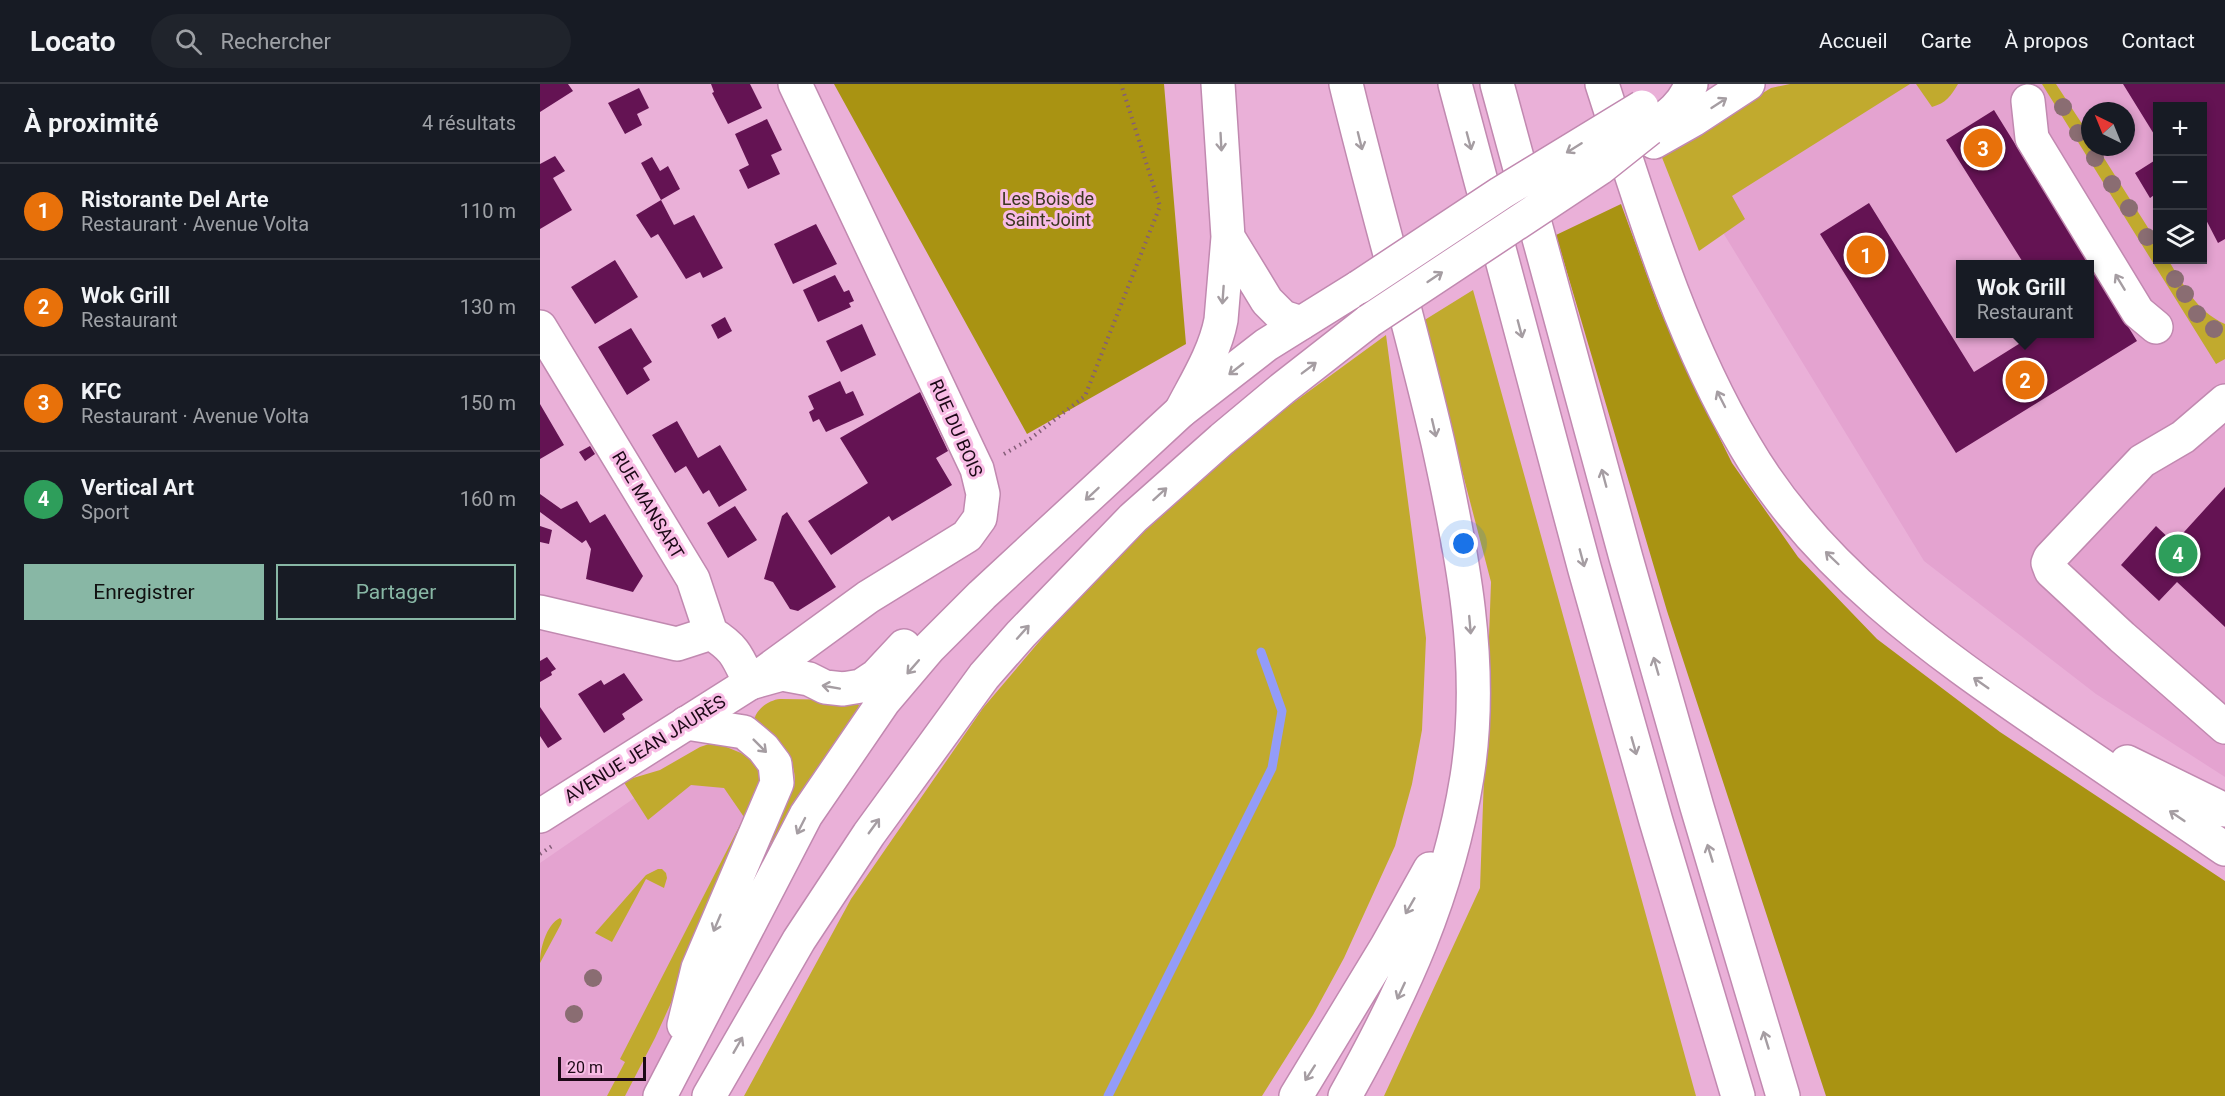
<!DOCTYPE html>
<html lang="fr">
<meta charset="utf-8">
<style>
body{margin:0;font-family:Roboto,sans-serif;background:#20242c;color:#f1f3f6}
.controls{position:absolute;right:18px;top:18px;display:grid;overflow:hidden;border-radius:0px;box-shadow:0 3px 9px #0003}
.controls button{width:54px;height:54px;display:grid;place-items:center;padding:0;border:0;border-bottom:2px solid #363941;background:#171b24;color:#f1f3f6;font:30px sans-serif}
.compass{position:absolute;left:1541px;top:18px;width:54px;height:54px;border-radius:50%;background:#171b24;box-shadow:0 3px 9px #0003;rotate:317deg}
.scale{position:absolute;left:18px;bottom:15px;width:88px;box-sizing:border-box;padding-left:6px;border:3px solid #1d0917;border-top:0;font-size:16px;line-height:21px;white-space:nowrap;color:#1d0917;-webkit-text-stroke:4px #f8bce5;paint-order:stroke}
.you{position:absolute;left:924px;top:460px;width:21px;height:21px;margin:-15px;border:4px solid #fff;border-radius:50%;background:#1a73e8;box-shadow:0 0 0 9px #1a73e833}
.badge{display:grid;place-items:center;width:39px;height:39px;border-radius:50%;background:#88b7a5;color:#fff;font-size:20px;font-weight:700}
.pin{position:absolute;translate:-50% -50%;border:3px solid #fff;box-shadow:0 2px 6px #0006}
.popup{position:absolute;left:1416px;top:176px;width:138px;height:78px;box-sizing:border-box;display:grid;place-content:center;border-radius:0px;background:#171b24;filter:drop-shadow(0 2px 4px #0005);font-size:20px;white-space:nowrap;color:#9ea1a6}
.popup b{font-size:22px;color:#f1f3f6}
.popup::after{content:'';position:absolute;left:50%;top:100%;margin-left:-12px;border:12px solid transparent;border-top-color:#171b24}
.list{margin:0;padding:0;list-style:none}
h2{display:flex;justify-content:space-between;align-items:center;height:78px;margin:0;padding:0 24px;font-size:26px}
h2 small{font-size:20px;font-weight:400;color:#9ea1a6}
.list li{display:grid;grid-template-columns:39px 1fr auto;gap:18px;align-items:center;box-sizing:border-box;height:96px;padding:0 24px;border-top:2px solid #363941}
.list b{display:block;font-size:22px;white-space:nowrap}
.list p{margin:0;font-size:20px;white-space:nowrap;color:#9ea1a6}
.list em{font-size:20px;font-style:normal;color:#9ea1a6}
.actions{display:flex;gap:12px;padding:18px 24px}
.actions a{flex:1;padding:14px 0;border:2px solid #88b7a5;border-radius:0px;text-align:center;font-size:21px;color:#88b7a5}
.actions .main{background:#88b7a5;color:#111}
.icon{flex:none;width:33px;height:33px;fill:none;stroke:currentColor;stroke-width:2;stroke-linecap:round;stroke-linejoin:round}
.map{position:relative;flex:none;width:1685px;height:1012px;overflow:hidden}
header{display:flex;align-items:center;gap:36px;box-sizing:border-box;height:84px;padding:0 30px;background:#171b24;border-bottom:2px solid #363941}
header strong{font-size:28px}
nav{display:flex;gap:33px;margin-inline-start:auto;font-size:21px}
.search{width:420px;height:54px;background:#20242c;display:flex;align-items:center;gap:15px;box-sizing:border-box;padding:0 21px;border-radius:33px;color:#9ea1a6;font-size:22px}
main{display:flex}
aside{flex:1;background:#171b24}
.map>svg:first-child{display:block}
.built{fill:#e4a3d0;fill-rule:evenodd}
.green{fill:#c1aa2e}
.forest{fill:#a99312}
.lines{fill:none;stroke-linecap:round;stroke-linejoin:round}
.stream{stroke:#939cf8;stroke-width:9}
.building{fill:#641353}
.minor-casing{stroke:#c189b0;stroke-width:36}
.major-casing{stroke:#c189b0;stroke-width:36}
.highway-casing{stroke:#c189b0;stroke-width:36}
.path{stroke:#845d78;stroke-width:4;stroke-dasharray:1.5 4.5;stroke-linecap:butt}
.minor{stroke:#fff;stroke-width:33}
.major{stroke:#fff;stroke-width:33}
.highway{stroke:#fff;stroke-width:33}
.major-bridge-casing{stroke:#c189b0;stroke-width:36;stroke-linecap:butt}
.major-bridge{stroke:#fff;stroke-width:33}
.tree{fill:#8a6d72}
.oneway{stroke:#a59da2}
.labels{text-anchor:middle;stroke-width:6;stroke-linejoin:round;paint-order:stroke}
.park-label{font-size:18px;fill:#3c371f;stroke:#f8bce5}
.street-label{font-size:18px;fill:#1d0917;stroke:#f8bce5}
</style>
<header>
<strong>Locato</strong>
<div class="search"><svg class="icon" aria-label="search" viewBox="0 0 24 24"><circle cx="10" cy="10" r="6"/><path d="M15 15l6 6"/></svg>Rechercher</div>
<nav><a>Accueil</a><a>Carte</a><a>À propos</a><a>Contact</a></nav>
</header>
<main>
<aside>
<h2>À proximité<small>4 résultats</small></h2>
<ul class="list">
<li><span class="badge" style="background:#e8710a">1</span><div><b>Ristorante Del Arte</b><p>Restaurant · Avenue Volta</p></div><em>110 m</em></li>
<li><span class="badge" style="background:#e8710a">2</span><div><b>Wok Grill</b><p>Restaurant</p></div><em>130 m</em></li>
<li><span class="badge" style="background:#e8710a">3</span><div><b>KFC</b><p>Restaurant · Avenue Volta</p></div><em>150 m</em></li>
<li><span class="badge" style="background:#2e9e5b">4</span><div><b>Vertical Art</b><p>Sport</p></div><em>160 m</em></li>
</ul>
<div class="actions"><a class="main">Enregistrer</a><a>Partager</a></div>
</aside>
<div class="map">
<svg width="1685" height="1012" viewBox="0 0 1685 1012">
<rect width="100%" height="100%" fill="#eab0d8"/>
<!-- built -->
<path class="built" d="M 1254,0 L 1685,0 L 1685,693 L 1556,610 L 1384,477 L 1141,80 ZM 1618,22 L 1662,22 L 1662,176 L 1618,176 ZM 1550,27 L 1586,27 L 1586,63 L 1550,63 ZM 1420,180 L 1550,180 L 1550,250 L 1420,250 Z
M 234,618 L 317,622 L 224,768 L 103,1012 L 0,1012 L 0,779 Z"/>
<!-- green -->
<path class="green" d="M 1250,0 L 1370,0 L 1192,112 L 1205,135 L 1159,167 L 1121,71 L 1231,4 Z
M 1376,0 L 1418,0 C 1411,12 1406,19 1392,23 Z
M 1502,0 L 1516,0 L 1550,52 L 1550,63 L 1557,63 L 1617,158 L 1618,176 L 1628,176 C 1645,202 1656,227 1685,240 L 1685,275 L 1676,280 Z
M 933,206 L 1156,1012 L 844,1012 L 940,804 L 951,498 L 883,237 Z
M 846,251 L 886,554 L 882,646 L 872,700 L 855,762 L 804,874 L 773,931 L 722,1012 L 204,1012 L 311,815 L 443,624 L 520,533 L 631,417 L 701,357 Z
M 240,615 L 314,616 L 319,621 L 318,626 L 226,767 L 222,765 L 255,696 C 254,668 234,653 214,637 C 216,625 229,616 240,615 Z
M 169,660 L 184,662 L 201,669 L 211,676 L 217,684 L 221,696 L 205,757 L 115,954 L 85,1012 L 67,1012 L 85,978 L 80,975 L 204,733 L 184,704 L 151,701 L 108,736 L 83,697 L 120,686 L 160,663 Z
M 118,785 L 122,785 L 126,789 L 127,794 L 124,804 L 106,795 L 72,858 L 55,849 L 106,791 Z
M 20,834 L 22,836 L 21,840 L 0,879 C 0,865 6,841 20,834 Z"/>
<!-- forest -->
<path class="forest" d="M 294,0 L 624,0 L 646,260 L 487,350 Z
M 1081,120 L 1119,224 L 1157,308 L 1192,379 L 1258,473 L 1337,555 L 1460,648 L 1685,797 L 1685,1012 L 1286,1012 L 1127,527 L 1016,151 Z"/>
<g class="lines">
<!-- stream -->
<path class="stream" d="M 568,1012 L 732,684 L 742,627 L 721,568"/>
</g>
<!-- building -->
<path class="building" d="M 0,0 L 28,0 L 33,7 L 0,28 Z
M 171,0 L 210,0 L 222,24 L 188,40 L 172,9 L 174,8 Z
M 1583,0 L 1685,0 L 1685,155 L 1678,159 L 1662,128 L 1662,22 L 1617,22 L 1617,55 Z
M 99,4 L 109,24 L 97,30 L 102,41 L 85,50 L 68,19 Z
M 1454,26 L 1597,257 L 1416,369 L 1280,150 L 1329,119 L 1434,288 L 1495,250 L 1550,250 L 1550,180 L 1484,180 L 1406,56 Z
M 227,35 L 242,66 L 231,71 L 240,90 L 208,105 L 199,86 L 209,81 L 195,50 Z
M 15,72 L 25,87 L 13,94 L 32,126 L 0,145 L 0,80 Z
M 112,73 L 120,87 L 128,82 L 140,105 L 121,116 L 101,79 Z
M 1617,75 L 1617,109 L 1610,114 L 1595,89 Z
M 121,116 L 134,141 L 154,131 L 183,184 L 163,194 L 160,188 L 146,195 L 118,150 L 111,154 L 96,131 Z
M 276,140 L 297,180 L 253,200 L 234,160 Z
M 75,176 L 98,213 L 55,240 L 31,203 Z
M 295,191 L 304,208 L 309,206 L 314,217 L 309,219 L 311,223 L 278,238 L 263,206 Z
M 185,233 L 192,247 L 178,255 L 171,241 Z
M 322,240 L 336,271 L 301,288 L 286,257 Z
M 91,244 L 112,278 L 103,284 L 110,296 L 87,311 L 58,263 Z
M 300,297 L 306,310 L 313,307 L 324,331 L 286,348 L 279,335 L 273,338 L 269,328 L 274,325 L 268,312 Z
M 380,308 L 408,367 L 396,374 L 412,401 L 352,437 L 349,432 L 291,471 L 268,437 L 328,399 L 300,354 Z
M 0,320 L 24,361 L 0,375 Z
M 137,337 L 158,374 L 180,361 L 207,406 L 179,423 L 169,406 L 163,410 L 146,382 L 135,389 L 112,351 Z
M 50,362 L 55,370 L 45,377 L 39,368 Z
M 1685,403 L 1685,543 L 1637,498 L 1619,517 L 1581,481 L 1616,442 L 1634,459 Z
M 0,410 L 21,425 L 37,417 L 50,439 L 65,430 L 103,492 L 93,508 L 46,495 L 51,465 L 46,456 L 42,459 L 0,428 Z
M 195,422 L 217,456 L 188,474 L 167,439 Z
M 247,428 L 296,503 L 258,527 L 250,525 L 233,498 L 224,495 L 242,432 Z
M 0,442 L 12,446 L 9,460 L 0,458 Z
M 7,573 L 16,585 L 11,588 L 12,591 L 0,598 L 0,577 Z
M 84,589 L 103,616 L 82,630 L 85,635 L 64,649 L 38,610 L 61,596 L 64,601 Z
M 0,623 L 22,655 L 8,664 L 0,652 Z"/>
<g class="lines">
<!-- minor casing -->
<g class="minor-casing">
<path id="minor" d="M 1488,17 L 1492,54 L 1598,228 L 1616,243
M 0,243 L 153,495 L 171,549 C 196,565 197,572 210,599
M 1685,317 L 1643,353 L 1602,377 L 1510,474 L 1508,479 L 1511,487 L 1582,553 L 1685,643
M 0,528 L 137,560 L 171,549
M 0,732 L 210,599 L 328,513 L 427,452 L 440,434 L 443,410 L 437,385 L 255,0"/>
</g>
<!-- major casing -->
<g class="major-casing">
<path id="major" d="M 1111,44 C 1128,32 1144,21 1151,0
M 1114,58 L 1153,36 L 1208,0
M 210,599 L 242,590 L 269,595 L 285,603 L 303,605 L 321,602 L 336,592 L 364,562
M 144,941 L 158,884 L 237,699 L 235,680 L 223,664 L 204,648 L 146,639
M 120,1012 L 266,731 L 344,617 L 389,564 L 442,511 L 641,327 L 726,261 L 819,203
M 169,1012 L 259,856 L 329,750 L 444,592 L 481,550 L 593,434 L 682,355 L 742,305 L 829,237"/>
</g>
<!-- highway casing -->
<g class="highway-casing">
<path id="highway" d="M 915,0 L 1045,486 L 1116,737 L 1198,1012
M 957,0 L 1086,474 L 1157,723 L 1243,1012
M 1062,0 C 1102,123 1139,251 1205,362 C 1276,484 1393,566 1507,644 C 1566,684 1626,725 1685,765
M 688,153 L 727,217 L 743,233 L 761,239
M 641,327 C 656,298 675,268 681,236 L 688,153 L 678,0
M 1587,678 L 1685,726
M 756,1012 L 847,862 L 890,785
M 805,1012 C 863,909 908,811 927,693 C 945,581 922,468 898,359 C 870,238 835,120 806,0"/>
</g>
<!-- path -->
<path class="path" d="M 464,370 L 490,355 L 545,312 L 620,122 L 581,0
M 0,770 L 12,762"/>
<!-- minor -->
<use href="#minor" class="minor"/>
<!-- major -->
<use href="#major" class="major"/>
<!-- highway -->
<use href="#highway" class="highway"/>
<!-- major-bridge casing -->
<g class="major-bridge-casing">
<path id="major-bridge" d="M 819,203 L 961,109 L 1102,23
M 829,237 L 1060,84 L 1109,45"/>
</g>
<!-- major-bridge -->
<use href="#major-bridge" class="major-bridge"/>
</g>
<!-- trees -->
<g class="tree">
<circle cx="1523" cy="23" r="9"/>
<circle cx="1538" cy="49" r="9"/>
<circle cx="1555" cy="74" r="9"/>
<circle cx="1572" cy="100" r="9"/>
<circle cx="1589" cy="124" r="9"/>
<circle cx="1607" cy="153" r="9"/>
<circle cx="1635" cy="195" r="9"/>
<circle cx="1645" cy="210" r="9"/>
<circle cx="1657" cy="230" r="9"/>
<circle cx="1674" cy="245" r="9"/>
<circle cx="53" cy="894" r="9"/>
<circle cx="34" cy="930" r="9"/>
</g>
<!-- one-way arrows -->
<defs><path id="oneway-shaft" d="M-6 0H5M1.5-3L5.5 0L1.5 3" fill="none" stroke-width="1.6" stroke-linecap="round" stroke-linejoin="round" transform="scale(1.5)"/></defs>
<g class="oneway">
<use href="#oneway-shaft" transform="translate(1179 19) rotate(-33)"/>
<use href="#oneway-shaft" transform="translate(820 57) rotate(76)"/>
<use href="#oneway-shaft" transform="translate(929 57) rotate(75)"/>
<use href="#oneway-shaft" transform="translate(681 58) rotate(87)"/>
<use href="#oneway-shaft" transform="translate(1034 64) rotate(148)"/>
<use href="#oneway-shaft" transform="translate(895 193) rotate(-34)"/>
<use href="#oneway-shaft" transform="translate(1580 198) rotate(-121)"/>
<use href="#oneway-shaft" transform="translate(683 211) rotate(94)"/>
<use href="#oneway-shaft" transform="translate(980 245) rotate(75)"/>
<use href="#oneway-shaft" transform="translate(769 284) rotate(-37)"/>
<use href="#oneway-shaft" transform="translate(696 285) rotate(142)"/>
<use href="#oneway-shaft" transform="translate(1181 315) rotate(-117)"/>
<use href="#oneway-shaft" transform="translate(894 344) rotate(77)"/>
<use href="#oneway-shaft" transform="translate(1064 394) rotate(-105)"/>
<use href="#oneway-shaft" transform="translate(552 410) rotate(137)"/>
<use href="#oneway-shaft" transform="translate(620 410) rotate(-42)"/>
<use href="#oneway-shaft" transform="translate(1042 474) rotate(75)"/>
<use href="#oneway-shaft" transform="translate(1292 474) rotate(-136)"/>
<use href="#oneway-shaft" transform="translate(930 541) rotate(85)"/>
<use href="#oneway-shaft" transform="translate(483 548) rotate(-48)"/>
<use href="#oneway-shaft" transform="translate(1116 582) rotate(-106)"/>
<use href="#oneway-shaft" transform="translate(373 583) rotate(131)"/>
<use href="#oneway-shaft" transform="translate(1441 599) rotate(-145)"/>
<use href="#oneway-shaft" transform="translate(291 603) rotate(-170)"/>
<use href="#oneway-shaft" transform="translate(220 662) rotate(45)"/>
<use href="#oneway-shaft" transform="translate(1094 662) rotate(74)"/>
<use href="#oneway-shaft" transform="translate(1637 732) rotate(-146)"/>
<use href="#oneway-shaft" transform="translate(261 742) rotate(117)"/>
<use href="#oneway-shaft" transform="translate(334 742) rotate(-54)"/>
<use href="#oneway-shaft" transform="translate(1170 769) rotate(-107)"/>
<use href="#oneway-shaft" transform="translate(870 822) rotate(120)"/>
<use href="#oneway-shaft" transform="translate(177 839) rotate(113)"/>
<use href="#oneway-shaft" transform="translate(861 907) rotate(115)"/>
<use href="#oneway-shaft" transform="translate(1226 956) rotate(-107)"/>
<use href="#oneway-shaft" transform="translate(198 961) rotate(-60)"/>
<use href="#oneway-shaft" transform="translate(770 989) rotate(123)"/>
</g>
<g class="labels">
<!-- park labels -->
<g class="park-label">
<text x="508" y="121">Les Bois de<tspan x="508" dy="21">Saint-Joint</tspan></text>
</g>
<!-- street labels -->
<g class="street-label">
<text transform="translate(416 344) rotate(66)" y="6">RUE DU BOIS</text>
<text transform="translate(108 421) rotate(59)" y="6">RUE MANSART</text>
<text transform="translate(105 665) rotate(-32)" y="6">AVENUE JEAN JAURÈS</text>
</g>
</g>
</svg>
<div class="controls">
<button>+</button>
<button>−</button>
<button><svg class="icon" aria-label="layers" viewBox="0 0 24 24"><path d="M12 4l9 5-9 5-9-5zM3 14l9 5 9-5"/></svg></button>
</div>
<svg class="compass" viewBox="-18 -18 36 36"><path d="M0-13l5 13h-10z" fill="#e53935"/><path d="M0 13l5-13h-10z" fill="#9ea1a6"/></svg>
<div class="scale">20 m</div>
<div class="you"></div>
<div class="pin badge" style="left:1326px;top:171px;background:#e8710a">1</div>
<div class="pin badge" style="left:1485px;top:296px;background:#e8710a">2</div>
<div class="popup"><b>Wok Grill</b>Restaurant</div>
<div class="pin badge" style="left:1443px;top:64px;background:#e8710a">3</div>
<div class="pin badge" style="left:1638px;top:470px;background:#2e9e5b">4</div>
</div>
</main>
